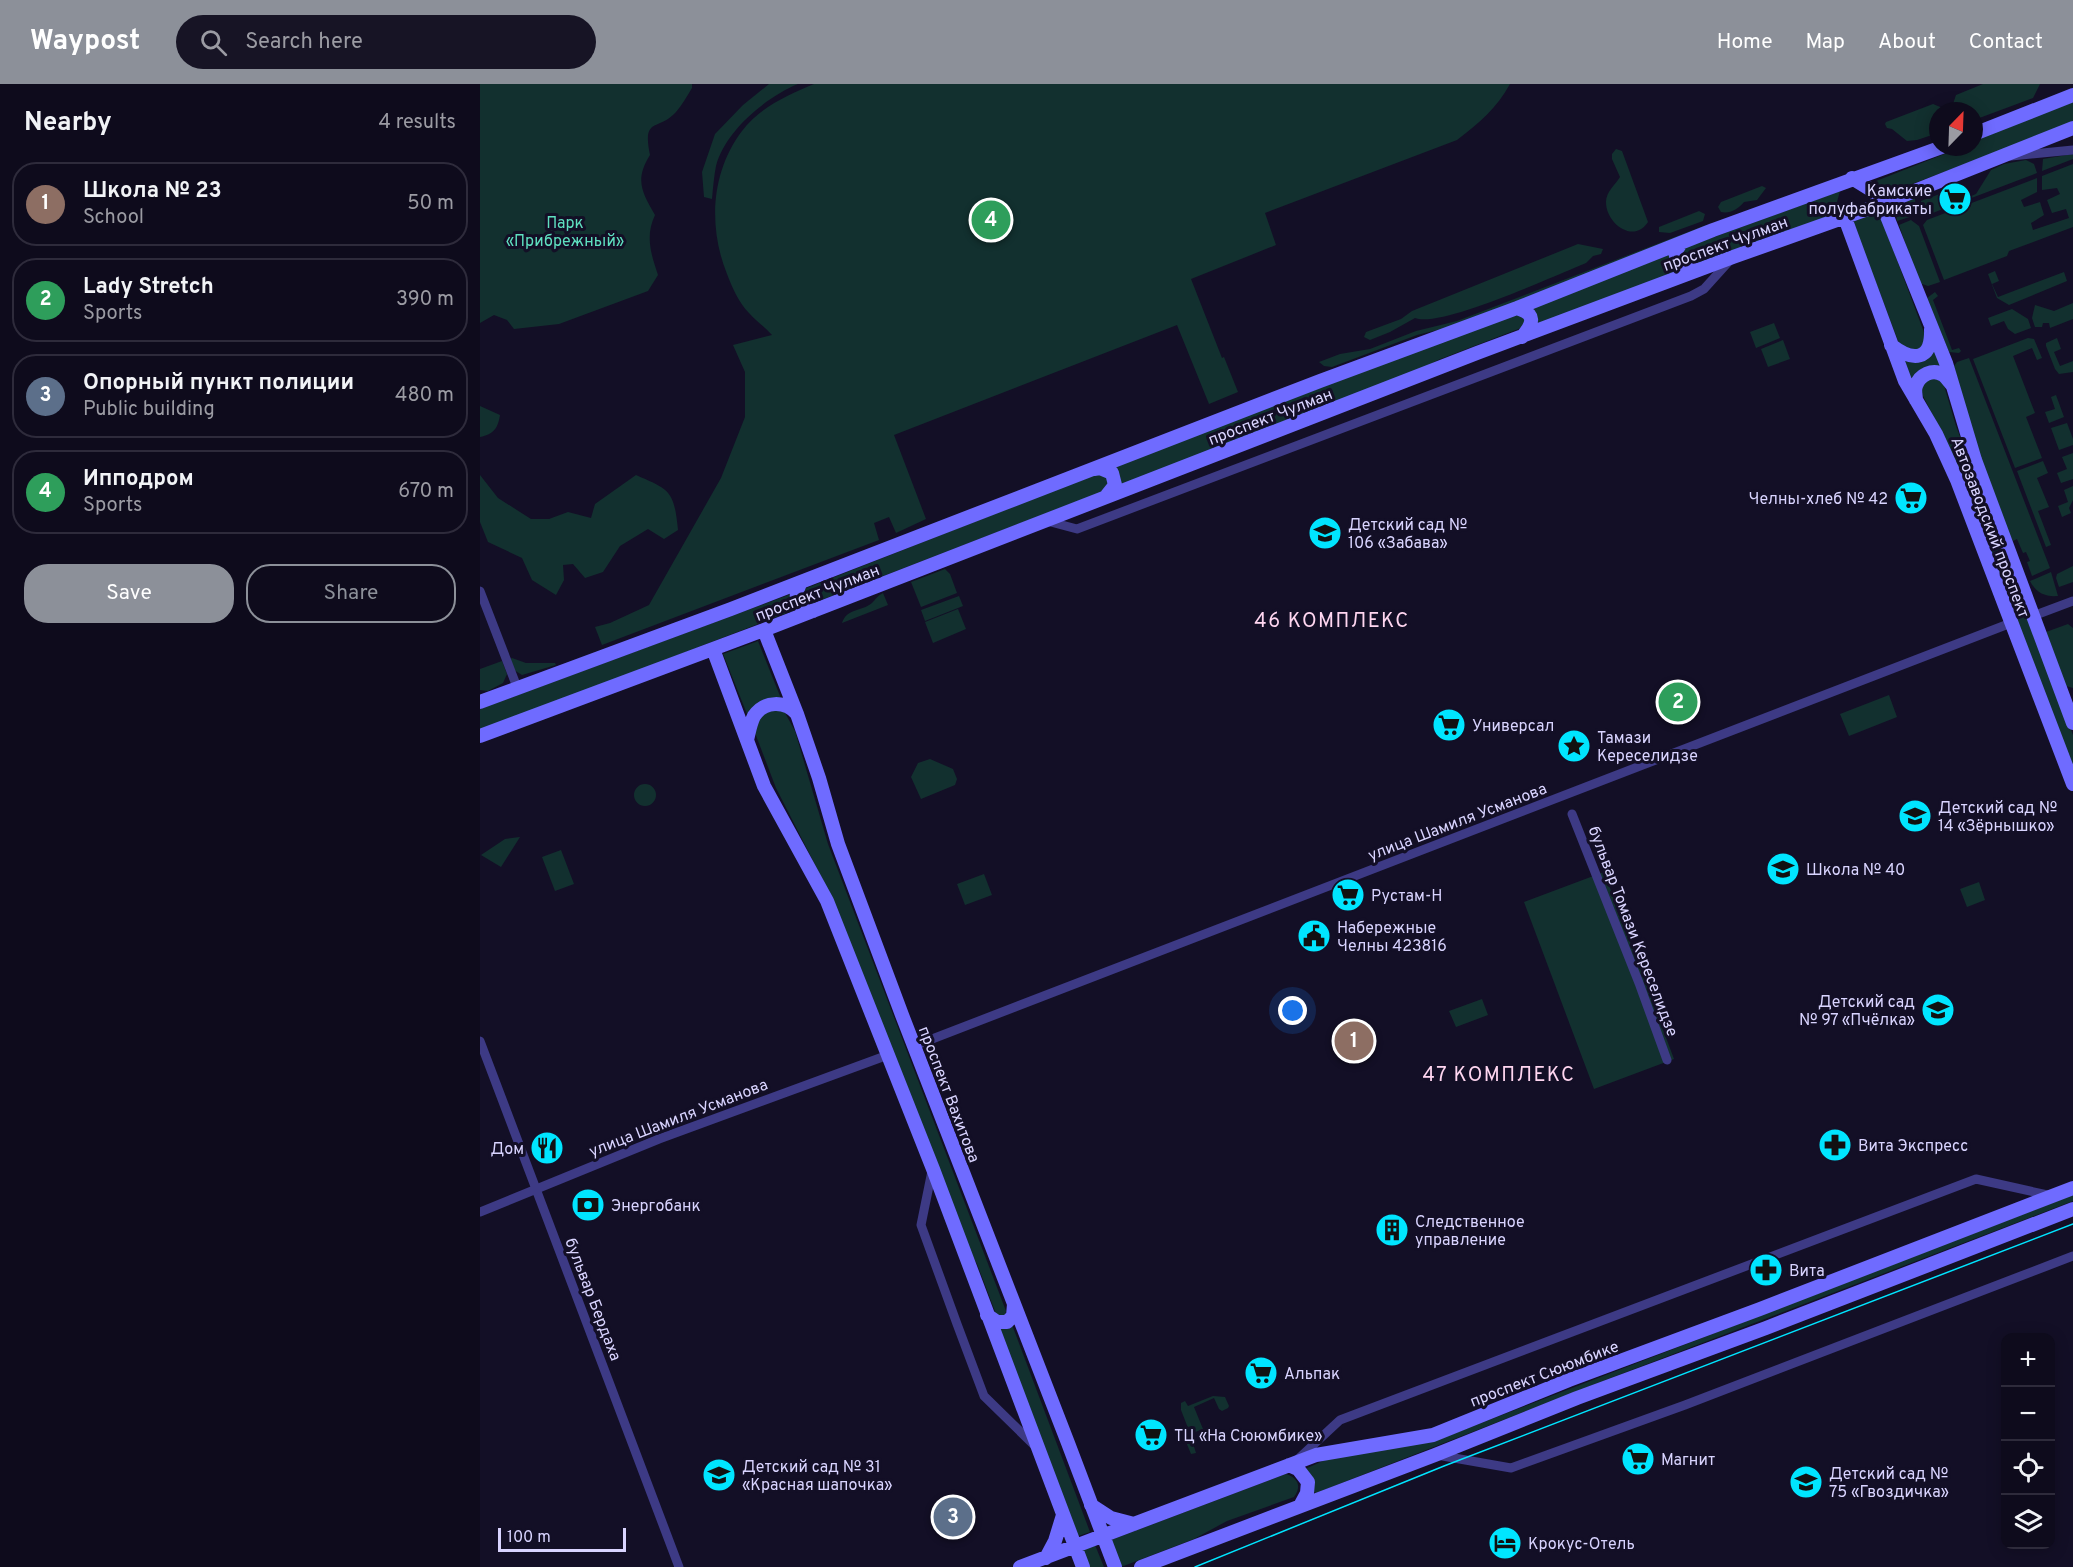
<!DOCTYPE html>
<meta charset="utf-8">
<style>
body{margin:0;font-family:Overpass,sans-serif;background:#171425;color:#f1f3f6}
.controls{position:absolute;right:18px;bottom:18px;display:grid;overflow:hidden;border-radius:12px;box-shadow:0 3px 15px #0003}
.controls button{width:54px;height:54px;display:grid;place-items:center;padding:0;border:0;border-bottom:2px solid #2e2b3b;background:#0e0b1c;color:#f1f3f6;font:30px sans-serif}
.compass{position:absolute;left:1449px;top:18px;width:54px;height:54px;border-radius:50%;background:#0e0b1c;box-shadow:0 3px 15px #0003;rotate:23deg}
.scale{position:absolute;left:18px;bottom:15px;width:128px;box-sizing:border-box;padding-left:6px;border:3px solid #d9d4ff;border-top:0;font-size:16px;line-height:21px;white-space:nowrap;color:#d9d4ff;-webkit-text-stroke:4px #130f26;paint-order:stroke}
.you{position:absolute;left:813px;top:927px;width:21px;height:21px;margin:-15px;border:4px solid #fff;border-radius:50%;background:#1a73e8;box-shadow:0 0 0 9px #1a73e833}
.badge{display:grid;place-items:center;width:39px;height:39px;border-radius:50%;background:#8c9099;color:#fff;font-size:20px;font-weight:700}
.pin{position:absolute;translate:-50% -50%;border:3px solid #fff;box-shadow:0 2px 6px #0006}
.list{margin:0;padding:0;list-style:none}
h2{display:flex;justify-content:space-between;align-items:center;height:78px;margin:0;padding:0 24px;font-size:26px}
h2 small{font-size:20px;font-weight:400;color:#9b9ba3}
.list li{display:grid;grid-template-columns:39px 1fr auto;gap:18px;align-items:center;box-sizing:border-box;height:84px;margin:0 12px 12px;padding:0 12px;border:2px solid #2e2b3b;border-radius:24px}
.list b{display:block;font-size:22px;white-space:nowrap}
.list p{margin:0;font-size:20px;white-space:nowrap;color:#9b9ba3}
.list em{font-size:20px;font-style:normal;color:#9b9ba3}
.actions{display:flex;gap:12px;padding:18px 24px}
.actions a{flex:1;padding:14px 0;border:2px solid #8c9099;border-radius:24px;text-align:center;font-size:21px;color:#8c9099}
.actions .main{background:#8c9099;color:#fff}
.icon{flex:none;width:33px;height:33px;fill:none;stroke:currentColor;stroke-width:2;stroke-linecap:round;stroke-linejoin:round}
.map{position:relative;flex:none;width:1593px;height:1483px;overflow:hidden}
header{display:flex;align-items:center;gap:36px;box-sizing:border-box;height:84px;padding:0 30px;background:#8c9099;color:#fff}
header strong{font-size:28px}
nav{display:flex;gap:33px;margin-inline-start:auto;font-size:21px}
.search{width:420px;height:54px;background:#171425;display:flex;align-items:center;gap:15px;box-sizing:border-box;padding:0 21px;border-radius:33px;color:#9b9ba3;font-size:22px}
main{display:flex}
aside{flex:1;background:#0e0b1c}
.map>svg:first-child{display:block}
.green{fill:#12302f}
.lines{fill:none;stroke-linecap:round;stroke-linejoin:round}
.street{stroke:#3d3a85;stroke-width:9}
.secondary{stroke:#6f6bff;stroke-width:14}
.tram{stroke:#00e5ff;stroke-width:1.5}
.labels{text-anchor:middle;stroke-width:6;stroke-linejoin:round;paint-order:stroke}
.poi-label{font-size:16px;fill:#d9d4ff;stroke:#130f26;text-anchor:start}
.park-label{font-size:16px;fill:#5fe0c0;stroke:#130f26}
.street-label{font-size:16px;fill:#d9d4ff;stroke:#130f26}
.quarter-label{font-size:20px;letter-spacing:1.5px;fill:#ffd6f0;stroke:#130f26}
</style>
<header>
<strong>Waypost</strong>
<div class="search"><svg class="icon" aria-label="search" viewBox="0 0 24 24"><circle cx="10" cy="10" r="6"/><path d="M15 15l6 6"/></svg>Search here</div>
<nav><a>Home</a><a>Map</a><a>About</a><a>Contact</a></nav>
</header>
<main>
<aside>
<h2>Nearby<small>4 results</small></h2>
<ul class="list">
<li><span class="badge" style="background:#8d6e63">1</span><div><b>Школа № 23</b><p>School</p></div><em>50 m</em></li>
<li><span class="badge" style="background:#2e9e5b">2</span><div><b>Lady Stretch</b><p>Sports</p></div><em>390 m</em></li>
<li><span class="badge" style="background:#5c6f8a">3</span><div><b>Опорный пункт полиции</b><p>Public building</p></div><em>480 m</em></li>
<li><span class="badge" style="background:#2e9e5b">4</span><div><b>Ипподром</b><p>Sports</p></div><em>670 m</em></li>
</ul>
<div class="actions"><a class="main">Save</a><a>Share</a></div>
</aside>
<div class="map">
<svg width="1593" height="1483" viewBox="0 0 1593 1483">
<rect width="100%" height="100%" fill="#130f26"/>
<!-- green -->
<path class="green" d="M 0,0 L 212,0 L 212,4 C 207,12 202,21 196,28 C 178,48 162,32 170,71 C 155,95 161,107 175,131 C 165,152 171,170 178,191 L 168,207 L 79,240 L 34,245 L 27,236 L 14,231 L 0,239 Z
M 289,0 L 318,0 C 286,13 245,47 236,82 C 234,92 233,104 232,115 L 224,113 L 222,88 L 235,50 L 263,21 Z
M 334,0 L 1030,0 C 1017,24 999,39 977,56 L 785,129 L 796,161 L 711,195 L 742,274 L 744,273 L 758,308 L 729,320 L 697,241 L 414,351 L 446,435 L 416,449 L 409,433 L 394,439 L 399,456 L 122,561 L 115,543 L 130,539 L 169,521 L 241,394 L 265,333 L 265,288 L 253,261 L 292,251 C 285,243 276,237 269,229 C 259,219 252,203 247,190 C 228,143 231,88 262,47 C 280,23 308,11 334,0 Z
M 1503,0 L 1560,0 L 1553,14 L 1494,36 L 1494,27 L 1458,27 L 1458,49 L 1437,56 L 1427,57 L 1412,45 L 1407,44 L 1405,40 L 1406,38 L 1453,20 L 1465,25 L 1473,20 L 1476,11 Z
M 1593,18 L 1593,39 L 1403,111 L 1391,99 L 1482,63 L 1494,63 L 1494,57 L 1506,51 Z
M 1136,65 L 1142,67 L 1168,138 C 1154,160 1126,140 1126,118 C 1126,108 1135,101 1140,93 L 1132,75 L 1132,70 Z
M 1593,70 L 1593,75 L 1562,87 L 1563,75 Z
M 1546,76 L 1554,80 L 1557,89 L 1473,121 L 1472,120 L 1496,110 L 1511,86 L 1524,80 Z
M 1593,80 L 1593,143 L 1529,167 L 1527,172 L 1464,196 L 1443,141 L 1447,136 L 1557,94 L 1557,108 L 1541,116 L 1544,123 L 1560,118 L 1564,131 L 1551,139 L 1553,146 L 1589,134 L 1586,125 L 1572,129 L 1567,116 L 1580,110 L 1577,104 L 1562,106 L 1562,92 Z
M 1282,102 L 1286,104 L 1277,116 L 1264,118 C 1258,125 1250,130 1241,128 L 1238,123 L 1241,118 Z
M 1360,107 L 1357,118 L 1357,129 L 1214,181 L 1202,176 L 1204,164 Z
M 1465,108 L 1470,122 L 1448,131 L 1440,131 L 1441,117 Z
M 1435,114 L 1436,131 L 1417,137 C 1415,123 1424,119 1435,114 Z
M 1219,127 L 1225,130 L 1223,137 L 1190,149 L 1179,148 L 1179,143 Z
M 1399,128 L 1445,251 L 1446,256 L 1439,267 L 1420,262 L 1373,138 Z
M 1431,136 L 1439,142 L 1460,198 L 1448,202 L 1439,199 L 1419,141 Z
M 1226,141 L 1225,144 L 978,241 L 937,251 L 852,283 L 844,282 L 839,278 L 860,270 L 890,265 L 936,247 L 977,237 Z
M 1098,160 L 1123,165 L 1121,170 L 1113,172 L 1106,179 C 1076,191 961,244 935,234 L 910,248 L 890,256 L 884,253 L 886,248 L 921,235 L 932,227 Z
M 1190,167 L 1201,186 L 1054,245 L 1049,223 Z
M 1515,187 L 1519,197 L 1512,200 L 1518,213 L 1584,188 L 1587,197 L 1529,221 L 1517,214 L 1508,190 Z
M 1455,208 L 1458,212 L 1453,216 L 1472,266 L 1479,264 L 1481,267 L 1479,269 L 1469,268 L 1447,214 Z
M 1593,219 L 1593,235 L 1570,244 L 1569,239 L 1563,239 L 1562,243 L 1555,243 L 1552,234 L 1555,221 L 1574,227 Z
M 1532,225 L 1548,235 L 1551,244 L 1535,250 L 1528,245 L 1524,237 L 1511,242 L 1508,234 Z
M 1039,229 L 1046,237 L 1041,244 L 958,276 L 928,292 L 638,402 L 630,383 Z
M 1294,239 L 1300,254 L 1276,264 L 1270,248 Z
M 1548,254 L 1554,255 L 1562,274 L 1557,276 L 1552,264 L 1533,272 L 1555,329 L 1546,333 L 1562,374 L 1535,384 L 1493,275 Z
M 1577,254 L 1581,265 L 1574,268 L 1580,282 L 1593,277 L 1593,288 L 1579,290 L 1575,285 L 1566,262 L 1566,259 Z
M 1303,256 L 1310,275 L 1288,283 L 1281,265 Z
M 1454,261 L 1463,285 L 1434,292 L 1430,297 L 1421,275 Z
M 1489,274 L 1570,484 L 1552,492 L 1547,478 L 1550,477 L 1546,468 L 1543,469 L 1537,455 L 1533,457 C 1505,409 1489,337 1474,282 L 1477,278 Z
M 1450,292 L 1463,298 L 1476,342 L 1593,651 L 1593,687 L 1464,353 L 1441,308 L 1442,299 Z
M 1576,311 L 1584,333 L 1569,339 L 1565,328 L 1575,325 L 1571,313 Z
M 0,322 L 20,331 C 18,344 14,350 0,353 Z
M 1587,339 L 1593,355 L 1593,361 L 1579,366 L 1571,344 Z
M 1593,369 L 1593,395 L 1581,399 L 1577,389 L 1587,385 L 1582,373 Z
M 1563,377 L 1568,389 L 1557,394 L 1569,423 L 1558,427 L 1571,461 L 1566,463 L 1537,387 Z
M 616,390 L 627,390 L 631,400 L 624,407 L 328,521 L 321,511 L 324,505 Z
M 0,391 L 18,414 L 51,435 L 69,435 L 88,428 L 111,434 L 115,420 L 156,391 C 190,406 194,406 198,446 L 184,455 L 168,445 L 140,462 L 123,488 L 105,494 L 93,480 L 83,481 L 84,496 L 76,511 L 52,496 L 42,474 L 8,458 L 0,438 Z
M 1593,402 L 1593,416 L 1589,424 L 1591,429 L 1582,433 L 1578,422 L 1588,418 L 1584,406 Z
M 1593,482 L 1593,498 L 1579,503 L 1576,494 L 1577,490 Z
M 465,485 L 470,490 L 477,509 L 441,523 L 431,498 Z
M 1571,488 L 1578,512 C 1565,513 1556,509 1550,497 Z
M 403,509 L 408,521 L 362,539 C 367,524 381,528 392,519 C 396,515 397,512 403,509 Z
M 311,510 L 317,525 L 0,647 L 0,625 Z
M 479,512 L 483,522 L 445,537 L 441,526 Z
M 478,525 L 486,545 L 453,559 L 445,538 Z
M 1588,540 L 1593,544 L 1593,604 L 1586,602 L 1566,548 Z
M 278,557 L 302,617 C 287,614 277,618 267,630 L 243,570 Z
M 32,574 L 46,579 L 75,579 L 76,581 L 42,591 L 34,586 L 30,575 Z
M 22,577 L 27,590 L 23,599 L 8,607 L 0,606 L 0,585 Z
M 1409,611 L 1417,633 L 1369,652 L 1360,630 Z
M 290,627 L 304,627 L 315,647 L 348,760 L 526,1227 L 525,1231 L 520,1233 L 516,1230 L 497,1180 L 481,1152 L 352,814 L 296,704 L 275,649 L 280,633 Z
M 450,675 L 473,685 L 477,695 L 475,701 L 441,715 L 431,693 L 438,679 Z
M154 711a11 11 0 1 1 22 0a11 11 0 1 1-22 0Z
M 40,753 L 21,783 L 1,771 L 25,755 Z
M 81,766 L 94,800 L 75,807 L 62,773 Z
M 1124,788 L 1194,975 L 1114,1005 L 1044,818 Z
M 504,790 L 512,811 L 485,821 L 477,800 Z
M 1499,798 L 1505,816 L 1487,823 L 1480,805 Z
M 1002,915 L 1008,931 L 976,943 L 969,927 Z
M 1593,1111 L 1593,1117 L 1115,1300 L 836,1409 L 834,1408 L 825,1385 L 845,1376 L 960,1355 Z
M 531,1238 L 610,1448 L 595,1453 L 517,1244 L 525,1244 Z
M 733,1312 L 745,1313 L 749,1322 L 748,1324 L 742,1327 L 739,1325 L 734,1314 L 714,1323 L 723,1345 L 710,1350 L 716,1369 L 711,1370 L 704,1353 L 708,1351 L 706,1346 L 708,1344 L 701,1326 L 701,1319 L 705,1317 L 708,1322 Z
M 806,1390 C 818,1394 822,1402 814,1413 L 747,1437 L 714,1455 L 641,1483 L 631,1456 Z
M 615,1461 L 624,1483 L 607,1483 L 601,1466 Z"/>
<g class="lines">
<!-- street -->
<path class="street" d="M 1531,72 L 1593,66
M 567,437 L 597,445 L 1211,212 L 1224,205 L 1252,174
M 0,507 L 37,603
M 1553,532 L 1593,517
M 1092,730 L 1159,899 L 1187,976
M 0,957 L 199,1483
M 434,962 L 1531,539
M 452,1087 L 441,1141 L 477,1240 L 504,1312 L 554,1361
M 0,1128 L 179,1055 L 408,971
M 957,1371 L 1031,1384 L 1205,1321 L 1593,1172
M 817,1376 L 860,1336 L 1496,1095 L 1572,1112"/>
<!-- secondary -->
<path class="secondary" d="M 1494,50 L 1593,11
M 1372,94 L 1393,107 L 1402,120 L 1466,279 L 1495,376 L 1593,639
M 1365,134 L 1425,297 L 1456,350 L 1477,396 L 1593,700
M 1201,159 L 1195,168 L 1198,179 L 1205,183 L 1216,186
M 1037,224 C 1056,230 1054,239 1042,253
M 1411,261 C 1433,278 1452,277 1451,245
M 1436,316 C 1436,311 1434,307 1436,302 C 1439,291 1453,284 1463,291 C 1467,294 1470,299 1473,302
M 614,385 L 620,384 L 632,389 L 635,401 L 627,411
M 321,498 C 313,512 316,525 333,527
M 284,546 L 317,630 L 339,694 L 358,760 L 422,931 L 588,1359 L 635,1483
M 233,565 L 284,702 L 347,817 L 453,1085 L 603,1483
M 0,618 L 251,525 L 840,297 L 1037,224 L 1233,146 L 1462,63
M 0,652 L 289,544 L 997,269 L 1253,173 L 1402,120 L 1593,44
M 267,656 C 269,648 270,640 274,632 C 284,617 305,616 317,630
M 507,1231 L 517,1238 L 527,1238 L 533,1232 L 534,1220
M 809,1381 L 818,1385 L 828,1398 L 827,1409 L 820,1422
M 611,1421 L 631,1434 L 654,1440
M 566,1474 L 575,1457 L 583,1431
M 540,1483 L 836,1371 L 953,1351 L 1089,1296 L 1280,1225 L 1593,1104
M 661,1483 L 955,1371 L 1097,1314 L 1286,1244 L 1593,1125"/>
<!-- tram -->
<path class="tram" d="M 715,1483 L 964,1382 L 1593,1140"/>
</g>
<!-- icons -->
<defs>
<g id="supermarket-disc" transform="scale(1.725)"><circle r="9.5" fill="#00e5ff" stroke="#130f26"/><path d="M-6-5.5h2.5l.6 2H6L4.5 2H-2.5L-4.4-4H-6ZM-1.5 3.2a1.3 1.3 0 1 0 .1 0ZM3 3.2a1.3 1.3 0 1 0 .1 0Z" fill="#111"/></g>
<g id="school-disc" transform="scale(1.725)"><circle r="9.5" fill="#00e5ff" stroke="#130f26"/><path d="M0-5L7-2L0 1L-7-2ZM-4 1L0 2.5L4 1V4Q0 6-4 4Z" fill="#111"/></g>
<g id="sight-disc" transform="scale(1.725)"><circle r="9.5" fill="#00e5ff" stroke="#130f26"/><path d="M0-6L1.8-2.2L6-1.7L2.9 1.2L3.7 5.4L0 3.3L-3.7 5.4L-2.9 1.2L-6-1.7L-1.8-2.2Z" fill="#111"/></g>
<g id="civic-disc" transform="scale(1.725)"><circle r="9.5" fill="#00e5ff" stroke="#130f26"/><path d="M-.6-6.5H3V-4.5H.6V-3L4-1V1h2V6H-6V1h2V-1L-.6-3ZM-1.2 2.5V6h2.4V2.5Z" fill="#111"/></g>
<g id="pharmacy-disc" transform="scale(1.725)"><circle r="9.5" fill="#00e5ff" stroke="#130f26"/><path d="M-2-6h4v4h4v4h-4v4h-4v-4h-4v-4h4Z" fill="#111"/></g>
<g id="restaurant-disc" transform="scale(1.725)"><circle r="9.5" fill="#00e5ff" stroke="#130f26"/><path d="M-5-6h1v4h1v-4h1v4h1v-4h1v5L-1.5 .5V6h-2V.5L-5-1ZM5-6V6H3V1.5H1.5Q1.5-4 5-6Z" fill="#111"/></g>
<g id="bank-disc" transform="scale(1.725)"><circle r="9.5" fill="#00e5ff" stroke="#130f26"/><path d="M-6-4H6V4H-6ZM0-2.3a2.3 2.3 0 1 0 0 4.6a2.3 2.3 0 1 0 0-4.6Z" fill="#111"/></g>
<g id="building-disc" transform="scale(1.725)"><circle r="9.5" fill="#00e5ff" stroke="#130f26"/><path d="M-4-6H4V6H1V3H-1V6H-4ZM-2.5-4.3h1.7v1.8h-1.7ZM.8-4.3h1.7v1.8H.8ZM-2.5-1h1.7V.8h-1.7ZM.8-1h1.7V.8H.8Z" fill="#111"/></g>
<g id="hotel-disc" transform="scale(1.725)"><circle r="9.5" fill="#00e5ff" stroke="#130f26"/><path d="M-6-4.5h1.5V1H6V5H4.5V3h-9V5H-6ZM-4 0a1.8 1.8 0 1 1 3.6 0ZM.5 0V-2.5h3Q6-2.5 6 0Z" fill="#111"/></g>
</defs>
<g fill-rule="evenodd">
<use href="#supermarket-disc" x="1475" y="115"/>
<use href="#supermarket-disc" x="1431" y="414"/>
<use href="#school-disc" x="845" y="449"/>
<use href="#supermarket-disc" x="969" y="641"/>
<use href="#sight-disc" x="1094" y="662"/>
<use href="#school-disc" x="1435" y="732"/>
<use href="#school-disc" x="1303" y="785"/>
<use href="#supermarket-disc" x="868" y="811"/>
<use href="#civic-disc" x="834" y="852"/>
<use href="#school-disc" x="1458" y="926"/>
<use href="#pharmacy-disc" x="1355" y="1061"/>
<use href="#restaurant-disc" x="67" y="1064"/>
<use href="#bank-disc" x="108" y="1121"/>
<use href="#building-disc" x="912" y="1146"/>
<use href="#pharmacy-disc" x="1286" y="1186"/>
<use href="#supermarket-disc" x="781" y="1289"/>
<use href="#supermarket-disc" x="671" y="1351"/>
<use href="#supermarket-disc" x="1158" y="1375"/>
<use href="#school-disc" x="239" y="1391"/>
<use href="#school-disc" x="1326" y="1398"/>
<use href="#hotel-disc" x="1025" y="1459"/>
</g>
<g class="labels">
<!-- poi labels -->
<g class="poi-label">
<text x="1452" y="112" text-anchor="end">Камские<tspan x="1452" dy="18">полуфабрикаты</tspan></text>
<text x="1408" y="420" text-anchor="end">Челны-хлеб № 42</text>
<text x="868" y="446">Детский сад №<tspan x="868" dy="18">106 «Забава»</tspan></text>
<text x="992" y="647">Универсал</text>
<text x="1117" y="659">Тамази<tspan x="1117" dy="18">Кереселидзе</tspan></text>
<text x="1458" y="729">Детский сад №<tspan x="1458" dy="18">14 «Зёрнышко»</tspan></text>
<text x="1326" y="791">Школа № 40</text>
<text x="891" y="817">Рустам-Н</text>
<text x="857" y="849">Набережные<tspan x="857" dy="18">Челны 423816</tspan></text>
<text x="1435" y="923" text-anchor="end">Детский сад<tspan x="1435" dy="18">№ 97 «Пчёлка»</tspan></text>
<text x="1378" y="1067">Вита Экспресс</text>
<text x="44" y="1070" text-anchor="end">Дом</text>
<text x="131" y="1127">Энергобанк</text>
<text x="935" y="1143">Следственное<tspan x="935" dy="18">управление</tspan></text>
<text x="1309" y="1192">Вита</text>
<text x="804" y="1295">Альпак</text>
<text x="694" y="1357">ТЦ «На Сююмбике»</text>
<text x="1181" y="1381">Магнит</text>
<text x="262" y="1388">Детский сад № 31<tspan x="262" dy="18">«Красная шапочка»</tspan></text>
<text x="1349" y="1395">Детский сад №<tspan x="1349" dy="18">75 «Гвоздичка»</tspan></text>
<text x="1048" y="1465">Крокус-Отель</text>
</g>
<!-- park labels -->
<g class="park-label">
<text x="85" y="144">Парк<tspan x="85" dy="18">«Прибрежный»</tspan></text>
</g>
<!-- street labels -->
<g class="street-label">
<text transform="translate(1245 159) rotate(-20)" y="6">проспект Чулман</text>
<text transform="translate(790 332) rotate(-21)" y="6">проспект Чулман</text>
<text transform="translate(1511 443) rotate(69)" y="6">Автозаводский проспект</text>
<text transform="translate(337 508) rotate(-21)" y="6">проспект Чулман</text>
<text transform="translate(977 737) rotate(-21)" y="6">улица Шамиля Усманова</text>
<text transform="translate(1154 847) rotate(69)" y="6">бульвар Томази Кереселидзе</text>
<text transform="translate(470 1010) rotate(69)" y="6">проспект Вахитова</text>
<text transform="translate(198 1033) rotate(-21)" y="6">улица Шамиля Усманова</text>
<text transform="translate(114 1215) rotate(69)" y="6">бульвар Бердаха</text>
<text transform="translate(1064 1289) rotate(-21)" y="6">проспект Сююмбике</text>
</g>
<!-- quarter labels -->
<g class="quarter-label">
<text x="852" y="543">46 КОМПЛЕКС</text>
<text x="1019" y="997">47 КОМПЛЕКС</text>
</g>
</g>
</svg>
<div class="controls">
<button>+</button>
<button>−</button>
<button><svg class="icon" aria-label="locate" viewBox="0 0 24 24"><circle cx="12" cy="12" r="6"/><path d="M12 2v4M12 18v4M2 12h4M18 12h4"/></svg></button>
<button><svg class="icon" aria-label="layers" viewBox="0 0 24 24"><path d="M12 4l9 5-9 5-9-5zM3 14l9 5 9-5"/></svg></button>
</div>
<svg class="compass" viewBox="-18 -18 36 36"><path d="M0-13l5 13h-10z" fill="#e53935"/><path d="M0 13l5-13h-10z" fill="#9b9ba3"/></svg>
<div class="scale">100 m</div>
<div class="you"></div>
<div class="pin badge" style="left:874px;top:957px;background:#8d6e63">1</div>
<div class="pin badge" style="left:1198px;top:618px;background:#2e9e5b">2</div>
<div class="pin badge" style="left:473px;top:1433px;background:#5c6f8a">3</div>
<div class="pin badge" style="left:511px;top:136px;background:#2e9e5b">4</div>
</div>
</main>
